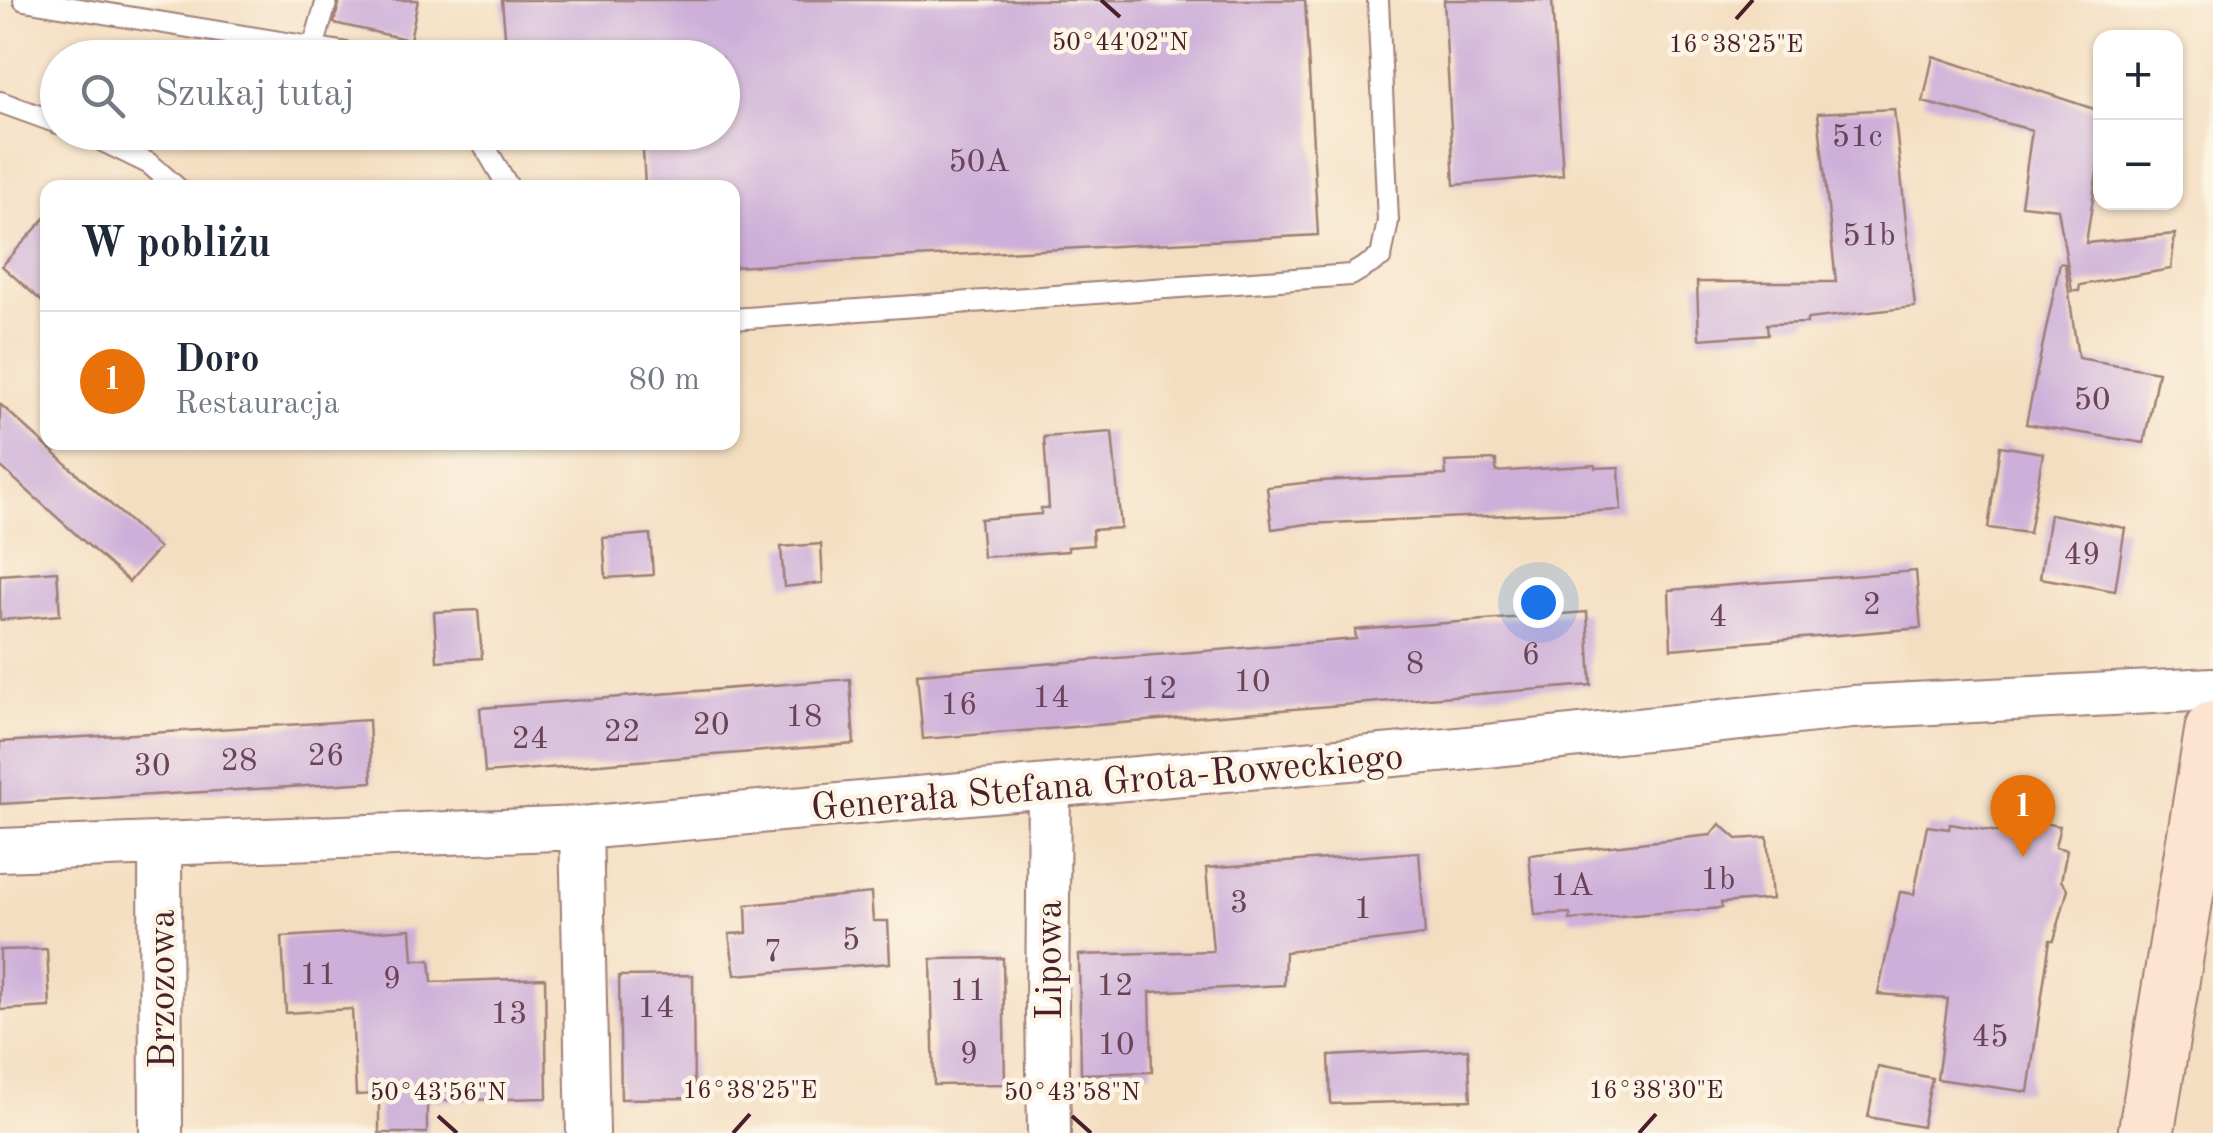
<!DOCTYPE html>
<html lang="pl">
<meta charset="utf-8">
<style>
body{margin:0;font-family:"Old Standard TT",serif;background:#f6f6f7;color:#1f2937}
.controls{position:absolute;right:30px;top:30px;display:grid;overflow:hidden;border-radius:20px;box-shadow:0 2px 8px #0004}
.controls button{width:90px;height:90px;display:grid;place-items:center;padding:0;border:0;border-bottom:2px solid #e0e1e3;background:#fff;color:#1f2937;font:50px sans-serif}
.you{position:absolute;left:1538px;top:602px;width:35px;height:35px;margin:-25px;border:8px solid #fff;border-radius:50%;background:#1a73e8;box-shadow:0 0 0 15px #1a73e833}
.badge{display:grid;place-items:center;width:65px;height:65px;border-radius:50%;background:#b45309;color:#fff;font-size:32px;font-weight:700}
.pin{position:absolute;translate:-50% -82px;filter:drop-shadow(0 2px 5px #0008)}
.pin::after{content:'';position:absolute;top:52px;width:35px;height:30px;background:inherit;clip-path:polygon(0 0,100% 0,50% 100%)}
.list{margin:0;padding:0;list-style:none}
h2{display:flex;justify-content:space-between;align-items:center;height:130px;margin:0;padding:0 40px;font-size:42px}
h2 small{font-size:32px;font-weight:400;color:#747a83}
.list li{display:grid;grid-template-columns:65px 1fr auto;gap:30px;align-items:center;box-sizing:border-box;height:140px;padding:0 40px;border-top:2px solid #e0e1e3}
.list b{display:block;font-size:38px;white-space:nowrap}
.list p{margin:0;font-size:32px;white-space:nowrap;color:#747a83}
.list em{font-size:32px;font-style:normal;color:#747a83}
.icon{flex:none;width:55px;height:55px;fill:none;stroke:currentColor;stroke-width:2;stroke-linecap:round;stroke-linejoin:round}
.map{position:relative;flex:none;width:2213px;height:1133px;overflow:hidden}
.search{position:absolute;background:#fff;box-shadow:0 2px 8px #0004;left:40px;top:40px;width:700px;height:110px;display:flex;align-items:center;gap:25px;box-sizing:border-box;padding:0 35px;border-radius:55px;color:#747a83;font-size:38px}
.panel{position:absolute;background:#fff;box-shadow:0 2px 8px #0004;left:40px;top:180px;width:700px;height:270px;border-radius:20px}
.map>svg:first-child{display:block}
.building{fill:#cdafd9}
.lines{fill:none;stroke-linecap:round;stroke-linejoin:round}
.lane-casing{stroke:#9f7e76;stroke-width:24}
.street-casing{stroke:#9f7e76;stroke-width:46}
.secondary-casing{stroke:#9f7e76;stroke-width:59}
.lane{stroke:#fff;stroke-width:20}
.street{stroke:#fff;stroke-width:42}
.secondary{stroke:#fde4d1;stroke-width:55}
.ticks{fill:none;stroke:#4a1f2b;stroke-width:4}
.labels{text-anchor:middle;stroke-width:9;stroke-linejoin:round;paint-order:stroke}
.number-label{font-size:32px;fill:#6b4356}
.street-label{font-size:38px;fill:#4a1f2b;stroke:#fcf5e5}
.ticks-label{font-size:25px;text-anchor:middle;fill:#4a1f2b;stroke:#fcf5e5;stroke-width:9;stroke-linejoin:round;paint-order:stroke}
</style>
<div class="map">
<svg width="2213" height="1133" viewBox="0 0 2213 1133">
<rect width="100%" height="100%" fill="#fcf5e5"/>
<filter id="ink" filterUnits="userSpaceOnUse"><feTurbulence type="fractalNoise" baseFrequency=".01" numOctaves="2"/><feDisplacementMap in="SourceGraphic" scale="20" xChannelSelector="R" yChannelSelector="G"/><feConvolveMatrix kernelMatrix="1 2 1 2 8 2 1 2 1" color-interpolation-filters="sRGB"/></filter>
<filter id="wash" filterUnits="userSpaceOnUse"><feTurbulence type="fractalNoise" baseFrequency=".0048" numOctaves="4" result="noise"/><feDisplacementMap in="SourceGraphic" scale="40" xChannelSelector="R" yChannelSelector="G"/><feGaussianBlur stdDeviation="2.25" result="paint"/><feColorMatrix in="noise" values="0 0 0 0 0 0 0 0 0 0 0 0 0 0 0 0 0 1.4 0 .05"/><feComposite in="paint" operator="in"/></filter>
<g filter="url(#wash)">
<rect width="100%" height="100%" fill="#f4dec1"/>
<g id="blocks">
<!-- building -->
<path class="building" d="M 340,0 L 418,0 L 410,40 L 334,23 Z
M 502,0 L 1305,0 L 1318,235 L 732,267 L 732,188 L 645,188 L 642,132 L 722,132 L 722,58 L 507,58 Z
M 1444,0 L 1552,0 L 1563,175 L 1454,185 Z
M 1933,56 L 2100,111 L 2100,153 L 2086,243 L 2175,234 L 2171,269 L 2080,285 L 2079,291 L 2072,291 L 2058,209 L 2021,205 L 2032,130 L 1923,102 Z
M 1894,109 L 1915,307 L 1807,319 L 1807,323 L 1767,324 L 1768,334 L 1699,339 L 1697,282 L 1836,282 L 1818,113 Z
M 48,215 L 48,307 L 2,266 Z
M 2060,263 L 2065,264 L 2078,358 L 2158,372 L 2144,443 L 2026,424 Z
M 0,404 L 159,548 L 129,582 L 0,466 Z
M 1112,432 L 1121,528 L 1092,530 L 1093,545 L 1068,547 L 1068,551 L 983,557 L 980,519 L 1041,514 L 1041,508 L 1049,508 L 1044,437 Z
M 2000,446 L 2043,453 L 2029,533 L 1988,528 Z
M 1496,460 L 1496,472 L 1595,465 L 1595,468 L 1619,467 L 1621,510 L 1307,524 L 1272,529 L 1267,487 L 1320,481 L 1446,475 L 1445,462 Z
M 2050,514 L 2125,528 L 2115,591 L 2040,578 Z
M 650,534 L 653,575 L 606,578 L 603,538 Z
M 821,544 L 823,583 L 784,587 L 781,547 Z
M 57,571 L 60,615 L 0,620 L 0,575 Z
M 1916,571 L 1921,628 L 1671,649 L 1669,590 Z
M 478,610 L 482,658 L 437,661 L 434,612 Z
M 1587,612 L 1591,685 L 923,739 L 917,674 L 1356,639 L 1355,630 Z
M 850,679 L 854,744 L 485,773 L 480,708 Z
M 369,720 L 372,782 L 0,804 L 0,742 Z
M 2020,819 L 2060,826 L 2055,847 L 2067,850 L 2061,881 L 2068,889 L 2054,940 L 2050,940 L 2028,1092 L 1937,1079 L 1948,999 L 1878,994 L 1900,892 L 1914,894 L 1927,826 L 1949,829 L 1950,824 L 2016,835 Z
M 1720,824 L 1737,839 L 1767,837 L 1772,899 L 1721,903 L 1722,908 L 1570,920 L 1570,913 L 1535,915 L 1529,855 L 1711,835 Z
M 1419,852 L 1425,935 L 1285,952 L 1284,985 L 1150,992 L 1152,1072 L 1081,1074 L 1079,955 L 1213,951 L 1206,868 Z
M 871,893 L 873,921 L 888,921 L 890,963 L 735,975 L 729,934 L 747,933 L 746,905 Z
M 411,929 L 413,960 L 430,960 L 432,982 L 545,978 L 547,1098 L 427,1101 L 427,1133 L 379,1133 L 379,1094 L 356,1095 L 352,1009 L 286,1013 L 282,937 Z
M 47,949 L 50,1007 L 0,1010 L 0,950 Z
M 1003,958 L 1005,1084 L 934,1085 L 931,959 Z
M 693,975 L 694,1098 L 621,1099 L 619,976 Z
M 1468,1049 L 1471,1100 L 1331,1104 L 1329,1056 Z
M 1878,1067 L 1932,1078 L 1922,1127 L 1868,1117 Z"/>
</g>
</g>
<g filter="url(#ink)">
<use href="#blocks" fill-opacity="0" stroke="#9f7e76" stroke-width="2.5"/>
<g class="lines">
<!-- lane casing -->
<g class="lane-casing">
<path id="lane" d="M 24,0 L 378,58
M 313,48 L 327,0
M 0,102 L 58,123
M 84,132 L 150,164 L 177,188
M 476,132 L 509,188
M 732,319 L 1351,275 L 1381,257 L 1388,221 L 1378,0"/>
</g>
<!-- street casing -->
<g class="street-casing">
<path id="street" d="M 1049,787 L 1047,1009 L 1049,1133
M 581,828 L 588,1133
M 160,845 L 161,1133
M 0,850 L 581,828 L 1449,750 L 1852,707 L 2213,689"/>
</g>
<!-- secondary casing -->
<g class="secondary-casing">
<path id="secondary" d="M 2146,1133 L 2213,729"/>
</g>
<!-- lane -->
<use href="#lane" class="lane"/>
<!-- street -->
<use href="#street" class="street"/>
<!-- secondary -->
<use href="#secondary" class="secondary"/>
</g>
</g>
<!-- ticks -->
<path class="ticks" d="M 1101,0 L 1120,17M 1736,19 L 1753,0M 438,1116 L 457,1133M 1072,1116 L 1091,1133M 733,1133 L 750,1114M 1639,1133 L 1656,1114"/>
<g class="labels">
<!-- number labels -->
<g class="number-label">
<text x="1857" y="146">51c</text>
<text x="979" y="171">50A</text>
<text x="1869" y="245">51b</text>
<text x="2092" y="409">50</text>
<text x="2082" y="564">49</text>
<text x="1872" y="614">2</text>
<text x="1718" y="626">4</text>
<text x="1531" y="664">6</text>
<text x="1415" y="673">8</text>
<text x="1252" y="691">10</text>
<text x="1159" y="698">12</text>
<text x="1051" y="707">14</text>
<text x="959" y="714">16</text>
<text x="804" y="726">18</text>
<text x="711" y="734">20</text>
<text x="622" y="741">22</text>
<text x="530" y="748">24</text>
<text x="326" y="765">26</text>
<text x="239" y="770">28</text>
<text x="152" y="775">30</text>
<text x="1718" y="889">1b</text>
<text x="1572" y="895">1A</text>
<text x="1239" y="912">3</text>
<text x="1363" y="918">1</text>
<text x="851" y="949">5</text>
<text x="773" y="961">7</text>
<text x="318" y="984">11</text>
<text x="392" y="988">9</text>
<text x="1115" y="995">12</text>
<text x="968" y="1000">11</text>
<text x="656" y="1017">14</text>
<text x="509" y="1023">13</text>
<text x="1990" y="1046">45</text>
<text x="1116" y="1054">10</text>
<text x="969" y="1063">9</text>
</g>
<!-- street labels -->
<g class="street-label">
<text transform="translate(1107 781) rotate(-5)" y="13">Generała Stefana Grota-Roweckiego</text>
<text transform="translate(1048 960) rotate(-90)" y="13">Lipowa</text>
<text transform="translate(161 989) rotate(-90)" y="13">Brzozowa</text>
</g>
</g>
<g class="ticks-label">
<text x="1120" y="50">50°44'02"N</text>
<text x="1736" y="52">16°38'25"E</text>
<text x="750" y="1098">16°38'25"E</text>
<text x="1656" y="1098">16°38'30"E</text>
<text x="438" y="1100">50°43'56"N</text>
<text x="1072" y="1100">50°43'58"N</text>
</g>
</svg>
<div class="controls">
<button>+</button>
<button>−</button>
</div>
<div class="you"></div>
<div class="pin badge" style="left:2023px;top:857px;background:#e8710a">1</div>
<div class="search"><svg class="icon" aria-label="search" viewBox="0 0 24 24"><circle cx="10" cy="10" r="6"/><path d="M15 15l6 6"/></svg>Szukaj tutaj</div>
<section class="panel">
<h2>W pobliżu<small></small></h2>
<ul class="list">
<li><span class="badge" style="background:#e8710a">1</span><div><b>Doro</b><p>Restauracja</p></div><em>80 m</em></li>
</ul>
</section>
</div>
